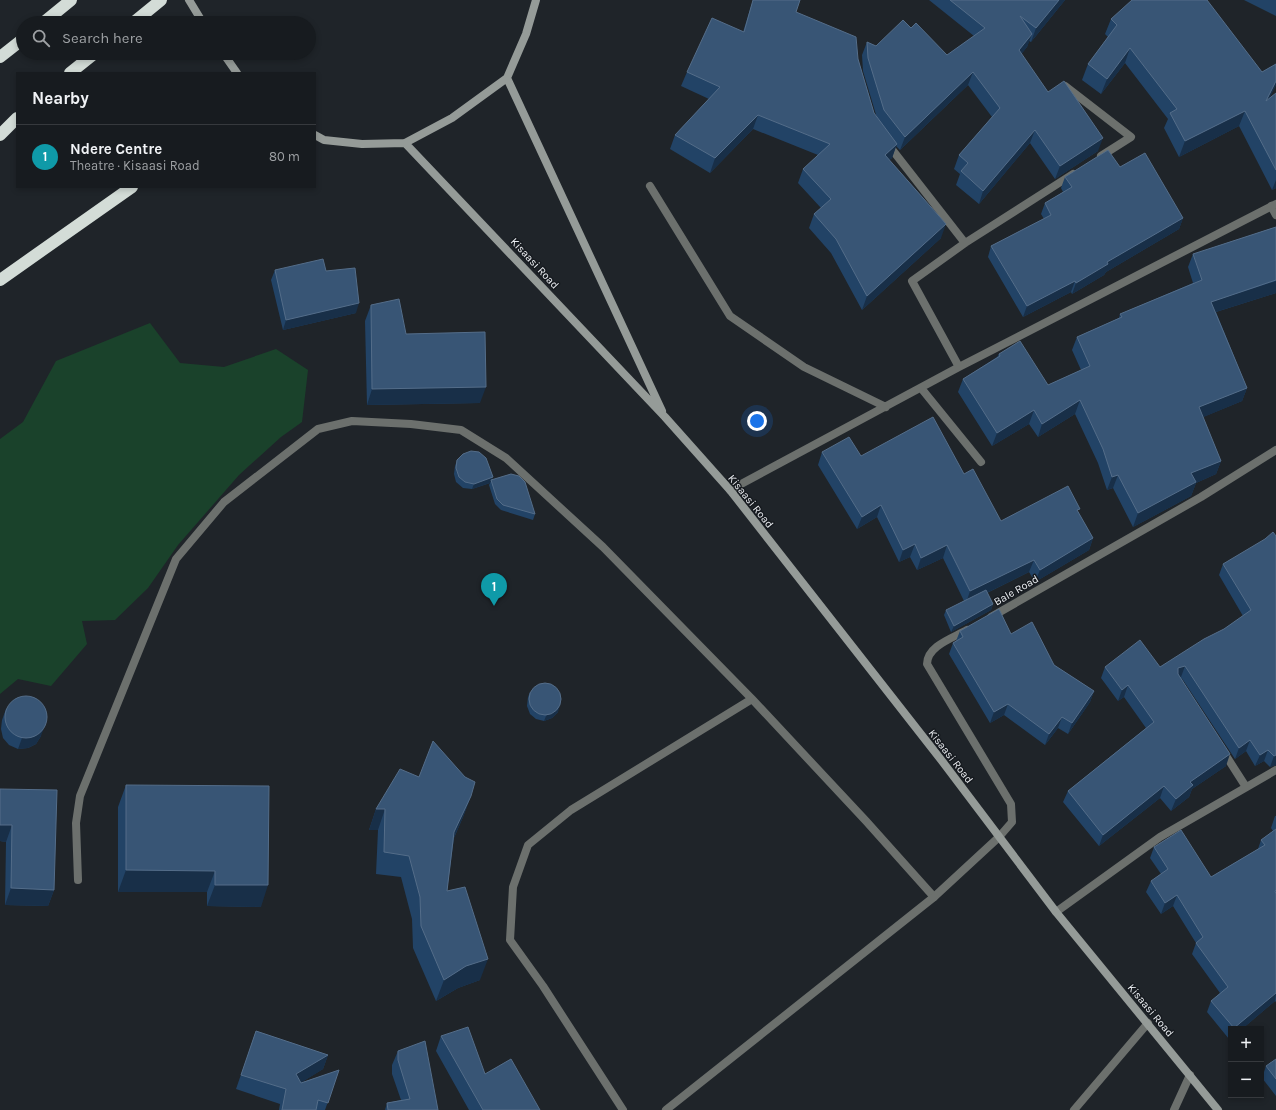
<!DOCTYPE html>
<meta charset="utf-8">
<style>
body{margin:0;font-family:Karla,sans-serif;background:#202428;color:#f1f3f6}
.controls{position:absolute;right:12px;bottom:12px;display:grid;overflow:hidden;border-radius:0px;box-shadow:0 2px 6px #0003}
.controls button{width:36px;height:36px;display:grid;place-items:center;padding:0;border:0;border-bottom:1px solid #36393d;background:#171b1f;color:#f1f3f6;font:20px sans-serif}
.you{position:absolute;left:757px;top:421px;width:14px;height:14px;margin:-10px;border:3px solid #fff;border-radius:50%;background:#1a73e8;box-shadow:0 0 0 6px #1a73e833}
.badge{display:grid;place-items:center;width:26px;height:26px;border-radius:50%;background:#0b8043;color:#fff;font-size:13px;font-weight:700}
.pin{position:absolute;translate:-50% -33px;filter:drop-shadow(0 1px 2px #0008)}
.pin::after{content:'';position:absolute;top:21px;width:14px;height:12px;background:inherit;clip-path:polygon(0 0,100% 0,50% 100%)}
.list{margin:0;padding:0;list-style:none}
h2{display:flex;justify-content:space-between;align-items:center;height:52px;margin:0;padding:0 16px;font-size:17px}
h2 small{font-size:13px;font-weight:400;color:#9ea1a4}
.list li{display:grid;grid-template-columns:26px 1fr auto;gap:12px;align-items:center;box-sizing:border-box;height:64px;padding:0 16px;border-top:1px solid #36393d}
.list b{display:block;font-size:15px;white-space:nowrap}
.list p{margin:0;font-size:13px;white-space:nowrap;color:#9ea1a4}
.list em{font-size:13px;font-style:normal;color:#9ea1a4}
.icon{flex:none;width:22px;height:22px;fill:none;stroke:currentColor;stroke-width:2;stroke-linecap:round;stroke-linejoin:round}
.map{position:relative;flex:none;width:1276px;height:1110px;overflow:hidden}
.search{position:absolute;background:#171b1f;box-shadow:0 2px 6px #0003;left:16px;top:16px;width:300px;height:44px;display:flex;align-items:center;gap:10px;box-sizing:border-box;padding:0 14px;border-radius:22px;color:#9ea1a4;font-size:15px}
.panel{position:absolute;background:#171b1f;box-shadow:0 2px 6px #0003;left:16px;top:72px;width:300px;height:116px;border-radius:0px}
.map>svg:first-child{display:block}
.green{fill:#1a422b}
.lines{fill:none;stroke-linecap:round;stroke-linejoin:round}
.service{stroke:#6c706d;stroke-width:8}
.minor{stroke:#6c706d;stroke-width:8}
.secondary{stroke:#959b98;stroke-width:8}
.motorway{stroke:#d3dcd7;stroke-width:12}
.wall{fill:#224366}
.shaded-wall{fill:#182f48}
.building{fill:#385575;stroke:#546d89}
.labels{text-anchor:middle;stroke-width:3;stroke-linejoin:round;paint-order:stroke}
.street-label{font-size:11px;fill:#eaedf1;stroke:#161a1f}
</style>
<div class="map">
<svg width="1276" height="1110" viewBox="0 0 1276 1110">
<rect width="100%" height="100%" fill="#1f2429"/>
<!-- green -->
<path class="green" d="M 150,323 L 180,363 L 224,367 L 276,349 L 308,370 L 302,422 L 281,437 L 239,475 L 178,545 L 148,588 L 115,620 L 82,621 L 87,644 L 51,686 L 18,679 L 0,694 L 0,439 L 23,422 L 56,361 Z"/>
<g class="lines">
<!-- service -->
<path class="service" d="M 78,880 L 76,823 L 80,796 L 176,559 L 224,502 L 318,429 L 352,421 L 411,424 L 461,430 L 506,458 L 603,547 L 752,699 L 866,821 L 934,897
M 623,1110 L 543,986 L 510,940 L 513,887 L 528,845 L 571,810 L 752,699
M 1074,1110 L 1148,1023"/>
<!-- minor -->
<path class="minor" d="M 1065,86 L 1131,137 L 1101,156
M 887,143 L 965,243
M 650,186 L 730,316 L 804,367 L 886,407
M 1271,206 L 1276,215
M 959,367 L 912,281 L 965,243 L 1073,174
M 921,388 L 981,462
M 730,490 L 959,367 L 1276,204
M 991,617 L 1201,497 L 1276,450
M 1223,751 L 1246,787
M 1056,912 L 1160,837 L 1276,770
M 666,1110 L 934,897 L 999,837 L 1012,822 L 1011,804 L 927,664 C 927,646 953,638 967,630
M 1174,1110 L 1190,1075"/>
<!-- secondary -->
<path class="secondary" d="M 189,0 L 203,23
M 223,53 L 237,73
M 507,78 L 662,411
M 315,135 L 324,140 L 362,144 L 405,143 L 452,118 L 507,78 L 526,34 L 536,0
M 405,143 L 665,417 L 730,490 L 942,761 L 1056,912 L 1218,1110"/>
<!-- motorway -->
<path class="motorway" d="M 43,23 L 71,0
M 133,23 L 161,0
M 0,57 L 23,39
M 70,73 L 95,53
M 0,135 L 17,118
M 0,280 L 132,187"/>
</g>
<!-- wall -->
<path class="wall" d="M 753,0 L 800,0 L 796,12 L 858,59 L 874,113 L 877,118 L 863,71 L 862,55 L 867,42 L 876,46 L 911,28 L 947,55 L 974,36 L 929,0 L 1065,0 L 1031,42 L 1029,41 L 1027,47 L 1021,54 L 1048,92 L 1098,151 L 1055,179 L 1030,143 L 979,204 L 956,185 L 960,174 L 954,169 L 959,155 L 992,117 L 968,85 L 900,150 L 896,146 L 892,158 L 889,160 L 941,238 L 862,310 L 831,253 L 809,228 L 814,214 L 821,208 L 798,183 L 803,169 L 818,155 L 753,129 L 710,173 L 670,149 L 675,135 L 709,99 L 681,86 L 687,72 L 743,32 Z
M 1244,0 L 1276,0 L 1276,16 Z
M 1111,19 L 1262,72 L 1276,64 L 1276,85 L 1269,98 L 1276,93 L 1276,188 L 1272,190 L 1239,126 L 1179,157 L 1164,128 L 1168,119 L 1125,63 L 1101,94 L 1082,80 L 1088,64 L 1108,37 L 1105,34 Z
M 1120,167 L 1183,218 L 1179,229 L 1106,272 L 1104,275 L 1072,294 L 1071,292 L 1023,317 L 988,257 L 991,246 L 1044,219 L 1041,214 L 1045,203 L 1063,192 L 1061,188 L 1065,177 Z
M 1276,227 L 1276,293 L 1216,312 L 1247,388 L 1242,401 L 1203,417 L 1221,461 L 1216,474 L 1196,483 L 1191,496 L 1133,527 L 1113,488 L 1107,490 L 1098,463 L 1075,414 L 1038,437 L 1029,424 L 992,446 L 958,392 L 963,379 L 997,357 L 999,354 L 1048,385 L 1081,370 L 1072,350 L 1077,337 L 1119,318 L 1120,314 L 1193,283 L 1188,267 L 1193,254 Z
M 275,270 L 326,271 L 356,313 L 283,330 L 271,280 Z
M 371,305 L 406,334 L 480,403 L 367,405 L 365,321 Z
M 822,452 L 861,456 L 964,474 L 1001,521 L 1078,512 L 1093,538 L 1089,550 L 1035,582 L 1029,572 L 987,593 L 993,604 L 991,610 L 951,632 L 944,615 L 946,610 L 964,601 L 943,558 L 917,570 L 910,557 L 899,562 L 877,517 L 857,529 L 818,465 Z
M 457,460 L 493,477 L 492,479 L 535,514 L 533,520 L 501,510 L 495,504 L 489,485 L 490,483 L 472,489 L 463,488 L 456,482 L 454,474 L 455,466 Z
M 1276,536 L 1276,765 L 1270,767 L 1264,761 L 1255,766 L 1246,751 L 1235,759 L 1181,677 L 1226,766 L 1192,789 L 1189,797 L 1171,811 L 1160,798 L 1099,846 L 1063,802 L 1068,791 L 1146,728 L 1124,697 L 1118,701 L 1101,678 L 1105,667 L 1160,667 L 1224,629 L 1243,616 L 1219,575 L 1223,564 Z
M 960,631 L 1011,634 L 1054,665 L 1094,691 L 1090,702 L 1068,734 L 1058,728 L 1045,745 L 1004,715 L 990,723 L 949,654 L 953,643 L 956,641 Z
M 530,692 L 558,712 L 552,718 L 544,721 L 536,719 L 530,714 L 527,706 L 528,697 Z
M 6,709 L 41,736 L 36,744 L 28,748 L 18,749 L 9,745 L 3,738 L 1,729 L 2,720 Z
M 419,777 L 471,796 L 463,817 L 454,838 L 447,891 L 480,980 L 458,988 L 436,1001 L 413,948 L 412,919 L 401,877 L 376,874 L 378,830 L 369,830 L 376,809 Z
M 126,785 L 261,907 L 207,906 L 207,892 L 118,892 L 118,807 Z
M 0,789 L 54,890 L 48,906 L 5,905 L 6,842 L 0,841 Z
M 1275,816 L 1276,816 L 1276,1002 L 1275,1001 L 1242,1029 L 1231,1029 L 1231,1038 L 1229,1039 L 1207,1012 L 1211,1001 L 1220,993 L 1192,954 L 1196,943 L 1173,906 L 1161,914 L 1146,892 L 1151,881 L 1161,874 L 1150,858 L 1154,847 L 1211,877 L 1258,849 L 1261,840 L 1273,831 L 1271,828 Z
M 256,1031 L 328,1055 L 323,1069 L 300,1083 L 339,1070 L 325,1110 L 279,1110 L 280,1104 L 236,1089 Z
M 441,1036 L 485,1074 L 540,1110 L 469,1110 L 436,1051 Z
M 398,1051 L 438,1110 L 385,1110 L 387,1103 L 401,1100 L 392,1074 L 392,1065 Z
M 1276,1059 L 1276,1096 L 1262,1078 L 1266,1066 Z"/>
<!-- shaded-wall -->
<path class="shaded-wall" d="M 1059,0 L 1065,0 L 1031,42 L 1036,28 Z
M 1032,34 L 1027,47 L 1014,64 L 1019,50 Z
M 1130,48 L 1125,63 L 1101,94 L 1107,79 Z
M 973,72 L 968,85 L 900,150 L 905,137 Z
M 1276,81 L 1276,85 L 1260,117 L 1266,101 Z
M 1245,111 L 1239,126 L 1179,157 L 1185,141 Z
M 758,115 L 753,129 L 710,173 L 715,158 Z
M 1035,130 L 1030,143 L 979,204 L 983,191 Z
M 1103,138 L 1098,151 L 1055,179 L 1060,166 Z
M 897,144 L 892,158 L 879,169 L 885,155 Z
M 1276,180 L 1276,188 L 1272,190 Z
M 1183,218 L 1179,229 L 1106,272 L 1104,275 L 1072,294 L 1076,283 L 1107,262 Z
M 946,224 L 941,238 L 862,310 L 867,296 Z
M 1075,281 L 1071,292 L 1023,317 L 1027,306 Z
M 1276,281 L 1276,293 L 1206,315 L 1211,302 Z
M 359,303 L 356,313 L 283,330 L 286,320 Z
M 486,387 L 480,403 L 367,405 L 372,389 Z
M 1247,388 L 1242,401 L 1194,421 L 1199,407 Z
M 1080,400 L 1075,414 L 1038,437 L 1042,424 Z
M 1034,410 L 1029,424 L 992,446 L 997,433 Z
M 1221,461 L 1216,474 L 1196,483 L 1191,496 L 1133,527 L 1138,513 L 1191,473 Z
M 1118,475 L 1113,488 L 1107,490 L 1112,477 Z
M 493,477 L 490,483 L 472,489 L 474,484 Z
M 881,505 L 877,517 L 857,529 L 862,517 Z
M 1093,538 L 1089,550 L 1035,582 L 1040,570 Z
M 915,544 L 910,557 L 899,562 L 903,550 Z
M 947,545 L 943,558 L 917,570 L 921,558 Z
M 1034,560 L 1029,572 L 966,603 L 970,591 Z
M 993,604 L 991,610 L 951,632 L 954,626 Z
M 1185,666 L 1181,677 L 1174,679 L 1178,668 Z
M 1128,685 L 1124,697 L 1118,701 L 1122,690 Z
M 1094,691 L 1090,702 L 1068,734 L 1072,723 Z
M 1008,704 L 1004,715 L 990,723 L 994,712 Z
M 560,706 L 558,712 L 552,718 L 544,721 L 546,716 Z
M 1062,717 L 1058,728 L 1045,745 L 1049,734 Z
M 45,725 L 41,736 L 36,744 L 28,748 L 18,749 L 22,738 Z
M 1250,740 L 1246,751 L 1235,759 L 1239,748 Z
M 1268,750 L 1264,761 L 1255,766 L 1260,755 Z
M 1230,754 L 1226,766 L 1192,789 L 1189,797 L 1171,811 L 1176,799 L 1190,782 Z
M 1276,755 L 1276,765 L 1270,767 L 1274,756 Z
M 1164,786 L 1160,798 L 1099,846 L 1103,835 Z
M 471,796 L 463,817 L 447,853 L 454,832 Z
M 376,809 L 385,809 L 378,830 L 369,830 Z
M 0,825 L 12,825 L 6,842 L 0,841 Z
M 126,870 L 215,871 L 207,892 L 118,892 Z
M 215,885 L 268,885 L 261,907 L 207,906 Z
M 11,888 L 54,890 L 48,906 L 5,905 Z
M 1177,895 L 1173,906 L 1161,914 L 1165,903 Z
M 488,959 L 480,980 L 458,988 L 436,1001 L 444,980 L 466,966 Z
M 1276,993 L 1275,1001 L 1242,1029 L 1233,1029 L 1234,1028 Z
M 328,1055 L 323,1069 L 291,1089 L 296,1074 Z"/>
<!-- building -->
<path class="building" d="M 753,0 L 800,0 L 796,12 L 856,37 L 858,59 L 874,113 L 897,144 L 885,155 L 946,224 L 867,296 L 836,239 L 814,214 L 831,199 L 803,169 L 830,144 L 758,115 L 715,158 L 675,135 L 720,87 L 687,72 L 712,18 L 744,32 Z
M 950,0 L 1059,0 L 1036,28 L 1020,16 L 1032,34 L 1019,50 L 1048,92 L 1064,81 L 1103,138 L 1060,166 L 1035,130 L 983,191 L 961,171 L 968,163 L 959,155 L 1000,108 L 973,72 L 905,137 L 884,110 L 868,58 L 867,42 L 876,46 L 903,20 L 911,28 L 916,23 L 947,55 L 985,28 Z
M 1132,0 L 1207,0 L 1262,72 L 1276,64 L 1276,81 L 1266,101 L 1276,93 L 1276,170 L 1245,111 L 1185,141 L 1170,113 L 1177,109 L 1130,48 L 1107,79 L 1088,64 L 1117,25 L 1111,19 Z
M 1108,150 L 1120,167 L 1145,153 L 1183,218 L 1107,262 L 1108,264 L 1076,283 L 1075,281 L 1027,306 L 991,246 L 1051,215 L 1045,203 L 1072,187 L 1065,177 Z
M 1276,227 L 1276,280 L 1211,302 L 1247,388 L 1199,407 L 1221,461 L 1191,473 L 1196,482 L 1138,513 L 1118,475 L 1112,477 L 1103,449 L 1080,400 L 1042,424 L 1034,410 L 997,433 L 963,379 L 1000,356 L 999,354 L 1020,341 L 1048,385 L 1090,366 L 1077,337 L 1122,317 L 1120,314 L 1202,280 L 1193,254 Z
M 323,259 L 326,271 L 355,268 L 359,303 L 286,320 L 275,270 Z
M 399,299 L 406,334 L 485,332 L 486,387 L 372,389 L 371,305 Z
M 933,417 L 964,474 L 973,469 L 1001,521 L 1068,486 L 1080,509 L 1077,510 L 1093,538 L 1040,570 L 1034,560 L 970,591 L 947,545 L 921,558 L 915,544 L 903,550 L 881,505 L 862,517 L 822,452 L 849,437 L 861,456 Z
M 471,451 L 479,452 L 486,458 L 493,477 L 474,484 L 465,482 L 459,477 L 456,468 L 457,460 L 463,454 Z
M 511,474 L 519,476 L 525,482 L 535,514 L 503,505 L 497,499 L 491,480 Z
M 1273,532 L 1276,536 L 1276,755 L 1274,756 L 1268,750 L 1260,755 L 1250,740 L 1239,748 L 1185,666 L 1178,668 L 1178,674 L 1230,754 L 1190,782 L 1193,785 L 1176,799 L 1164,786 L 1103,835 L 1068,791 L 1154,722 L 1128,685 L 1122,690 L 1105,667 L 1140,640 L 1160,667 L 1204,639 L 1224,629 L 1251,610 L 1223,564 L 1265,539 Z
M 986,590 L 993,604 L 954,626 L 946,610 Z
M 999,609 L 1011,634 L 1032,622 L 1054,665 L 1094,691 L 1072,723 L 1062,717 L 1049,734 L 1008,704 L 994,712 L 953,643 L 963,637 L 960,631 Z
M529 699a16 16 0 1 1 32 0a16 16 0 1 1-32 0Z
M5 717a21 21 0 1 1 42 0a21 21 0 1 1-42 0Z
M 433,741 L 465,777 L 475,782 L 471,796 L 454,832 L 447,891 L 465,887 L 488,959 L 466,966 L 444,980 L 421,926 L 420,897 L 409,856 L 384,852 L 385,809 L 376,809 L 400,769 L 419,777 Z
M 126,785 L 269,786 L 268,885 L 215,885 L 215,871 L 126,870 Z
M 0,789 L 57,790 L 54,890 L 11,888 L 12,825 L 0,825 Z
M 1276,829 L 1276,890 L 1275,891 L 1276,894 L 1276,993 L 1234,1028 L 1211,1001 L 1228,987 L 1196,943 L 1203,937 L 1177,895 L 1165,903 L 1151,881 L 1168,869 L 1154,847 L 1181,830 L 1211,877 L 1265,845 L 1261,840 Z
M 468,1027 L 485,1074 L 511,1059 L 540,1110 L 483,1110 L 441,1036 Z
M 256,1031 L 328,1055 L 296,1074 L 301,1083 L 339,1070 L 328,1103 L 318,1100 L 316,1110 L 282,1110 L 286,1089 L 241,1075 Z
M 425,1041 L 438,1110 L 388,1110 L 387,1103 L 410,1099 L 398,1060 L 398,1051 Z
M 1276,1059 L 1276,1079 L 1266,1066 Z"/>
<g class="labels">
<!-- street labels -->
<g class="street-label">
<text transform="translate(535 263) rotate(47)" y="4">Kisaasi Road</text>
<text transform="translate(751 501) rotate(51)" y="4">Kisaasi Road</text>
<text transform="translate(1016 590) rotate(-30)" y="4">Bale Road</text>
<text transform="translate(951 756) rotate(52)" y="4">Kisaasi Road</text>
<text transform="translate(1151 1010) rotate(50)" y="4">Kisaasi Road</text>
</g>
</g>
</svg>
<div class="controls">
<button>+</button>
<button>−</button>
</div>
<div class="you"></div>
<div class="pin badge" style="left:494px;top:606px;background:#0f9aa8">1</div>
<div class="search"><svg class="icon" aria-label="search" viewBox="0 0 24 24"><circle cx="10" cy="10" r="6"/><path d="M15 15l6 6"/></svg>Search here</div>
<section class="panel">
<h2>Nearby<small></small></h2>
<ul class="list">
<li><span class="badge" style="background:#0f9aa8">1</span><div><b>Ndere Centre</b><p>Theatre · Kisaasi Road</p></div><em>80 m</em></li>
</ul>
</section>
</div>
